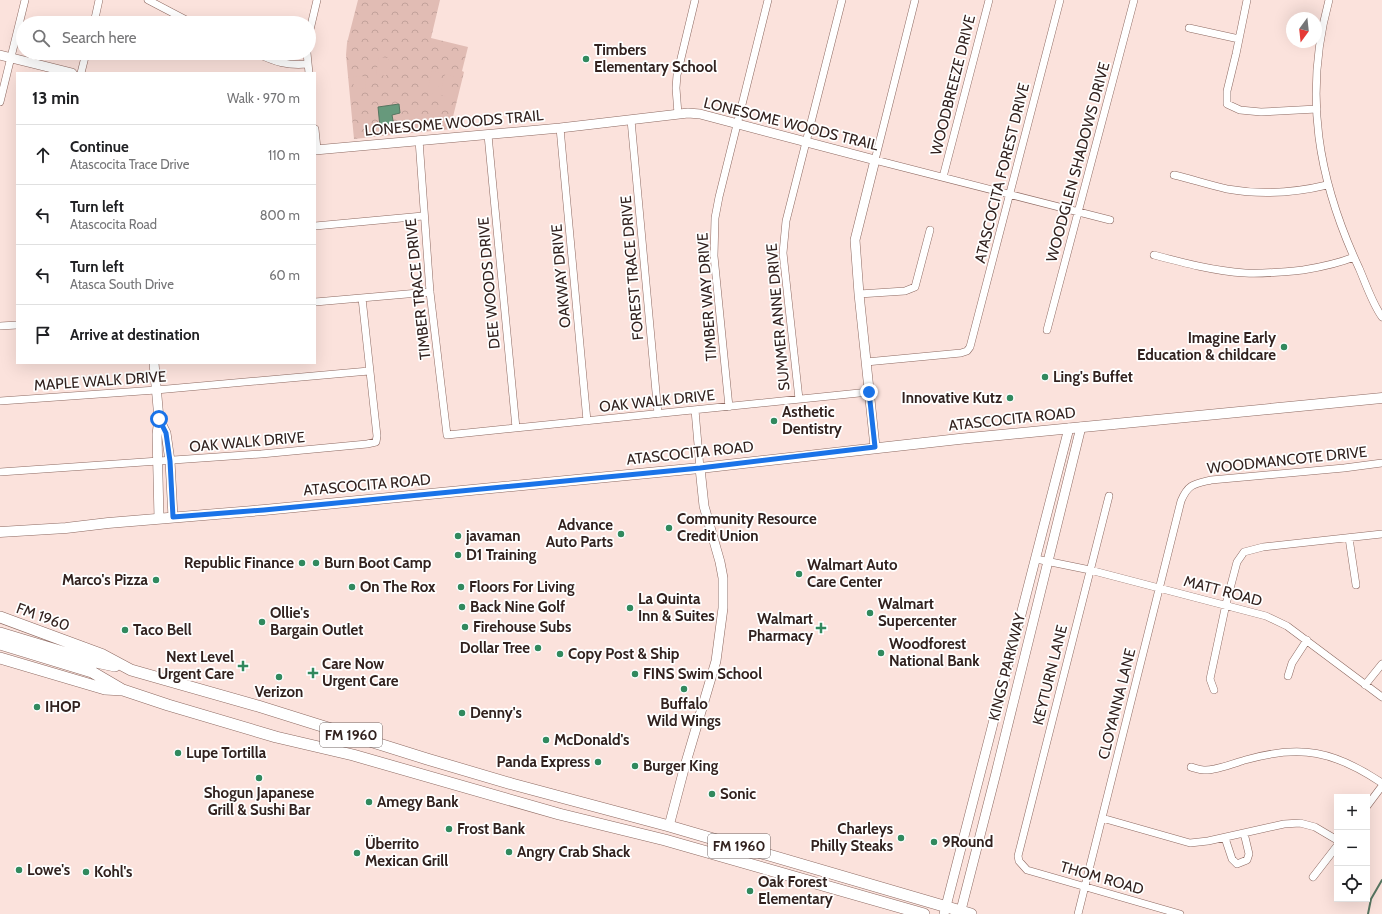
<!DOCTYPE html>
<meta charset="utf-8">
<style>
body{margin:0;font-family:Cabin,sans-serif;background:#f6f6f6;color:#202124}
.controls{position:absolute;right:12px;bottom:12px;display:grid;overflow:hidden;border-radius:0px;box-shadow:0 4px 16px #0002}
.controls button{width:36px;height:36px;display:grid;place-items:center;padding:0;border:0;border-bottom:1px solid #e0e0e0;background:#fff;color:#202124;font:20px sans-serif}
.compass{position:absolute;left:1286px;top:12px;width:36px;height:36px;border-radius:50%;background:#fff;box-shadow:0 4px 16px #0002;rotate:195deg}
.stop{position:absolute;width:12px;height:12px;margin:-9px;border:3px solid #1a73e8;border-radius:50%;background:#fff}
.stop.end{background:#1a73e8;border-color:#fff;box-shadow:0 1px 4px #0008}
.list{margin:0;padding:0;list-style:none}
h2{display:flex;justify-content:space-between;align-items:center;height:52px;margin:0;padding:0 16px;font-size:17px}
h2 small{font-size:13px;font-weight:400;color:#757577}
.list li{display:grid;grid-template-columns:26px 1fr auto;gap:12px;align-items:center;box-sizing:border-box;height:60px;padding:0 16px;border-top:1px solid #e0e0e0}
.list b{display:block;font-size:15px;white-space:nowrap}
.list p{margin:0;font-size:13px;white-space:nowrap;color:#757577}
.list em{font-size:13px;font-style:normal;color:#757577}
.icon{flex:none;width:22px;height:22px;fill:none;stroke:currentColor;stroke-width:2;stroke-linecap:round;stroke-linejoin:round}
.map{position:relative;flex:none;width:1382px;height:914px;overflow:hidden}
.search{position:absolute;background:#fff;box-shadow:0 4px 16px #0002;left:16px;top:16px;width:300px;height:44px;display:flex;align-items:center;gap:10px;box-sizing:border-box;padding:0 14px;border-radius:22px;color:#757577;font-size:15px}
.panel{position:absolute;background:#fff;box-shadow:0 4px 16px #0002;left:16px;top:72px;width:300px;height:292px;border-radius:0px}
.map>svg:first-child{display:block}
.forest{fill:url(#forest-crowns)}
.pitch{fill:#e1bcb4}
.water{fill:#67997c;stroke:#577560}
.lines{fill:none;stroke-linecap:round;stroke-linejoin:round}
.stream{stroke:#577560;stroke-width:2}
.minor-casing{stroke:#8d6961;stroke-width:8}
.tertiary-casing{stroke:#8d6961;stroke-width:10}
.secondary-casing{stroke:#8d6961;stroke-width:11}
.primary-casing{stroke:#8d6961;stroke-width:12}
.minor{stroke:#fff;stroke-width:7}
.tertiary{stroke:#fff;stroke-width:9}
.secondary{stroke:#fff;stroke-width:10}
.primary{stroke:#fff;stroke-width:11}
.route{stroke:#1a73e8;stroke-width:5}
.poi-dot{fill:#31895e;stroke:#fff;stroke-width:1.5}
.labels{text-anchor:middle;stroke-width:3.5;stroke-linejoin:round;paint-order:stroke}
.shield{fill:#fff;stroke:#706462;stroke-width:1}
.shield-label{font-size:14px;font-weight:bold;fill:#32221f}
.poi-label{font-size:15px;font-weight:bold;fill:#32221f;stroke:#fff;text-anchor:start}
.street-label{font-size:15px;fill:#32221f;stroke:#fff}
</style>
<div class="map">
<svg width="1382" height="914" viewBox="0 0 1382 914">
<defs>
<pattern id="forest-crowns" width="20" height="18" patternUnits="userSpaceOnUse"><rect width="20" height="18" fill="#e1bcb4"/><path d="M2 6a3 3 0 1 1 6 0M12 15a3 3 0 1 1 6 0" fill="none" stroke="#c2a19a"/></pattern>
</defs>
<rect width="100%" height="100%" fill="#fbe2dc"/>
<!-- forest -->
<path class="forest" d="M 358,0 L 440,0 L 431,38 L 468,47 L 462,71 L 464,72 L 450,129 L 354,139 L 346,55 L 347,43 Z"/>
<!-- pitch -->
<path class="pitch" d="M 379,57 L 389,58 L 386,76 L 376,74 Z
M 432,71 L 442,74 L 437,94 L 427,92 Z
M 445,74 L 454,77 L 449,97 L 440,95 Z
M 365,76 L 366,88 L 354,89 L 353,77 Z"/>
<!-- water -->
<path class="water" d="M 399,104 L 400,113 L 392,115 L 394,126 L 380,127 L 378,107 Z"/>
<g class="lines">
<!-- stream -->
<path class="stream" d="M 1368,914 L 1371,899 L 1382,880"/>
<!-- minor casing -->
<g class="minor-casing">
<path id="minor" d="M 148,0 L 192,23
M 915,0 L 875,160 L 1110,220
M 1247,0 L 1236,54 L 1227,91 L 1227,104 L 1240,110 L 1261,112 L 1317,109
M 1329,0 C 1303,95 1318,180 1359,268 C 1366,284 1372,303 1382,317
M 94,23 L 99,0
M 1189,28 L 1239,39
M 309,34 L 317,0
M 256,53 C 275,62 287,66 308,64
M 307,53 L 309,73
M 81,73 L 86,53
M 0,102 L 25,0
M 678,114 L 676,88 L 677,75 L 695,0
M 631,120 L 658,414
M 560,128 L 587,421
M 315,129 L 317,149
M 488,135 L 516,428
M 419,140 L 430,292 L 447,435 L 869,392
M 1174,175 C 1191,179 1209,185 1227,189 C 1261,195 1294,193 1327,185
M 943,177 L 989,0
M 315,226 L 423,216
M 1154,255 C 1184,263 1214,271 1245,273 C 1264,274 1284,272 1303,270 C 1321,267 1337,264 1354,257
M 859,294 L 905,291 L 915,287 L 930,230
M 315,302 L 430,292
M 0,326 L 17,325
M 1047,330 L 1134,0
M 866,362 L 961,353 L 967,351 L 970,347 L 1060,0
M 799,399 L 783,253 L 786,221 L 842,0
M 0,401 L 156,390 L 369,371
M 729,407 L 714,256 L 715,218 L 719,197 L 768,0
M 695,410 L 700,468
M 0,472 L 261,454 L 367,444 L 376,442 L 377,436 L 362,298
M 1109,496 L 1018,856 L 1019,861 L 1027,870 L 1180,914
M 1349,538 L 1356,585
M 1036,559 L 1090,570 L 1266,616 L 1287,626 L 1382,697
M 1288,676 L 1292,663 L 1307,640
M 1365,685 L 1382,664
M 1214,690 L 1210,679 L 1226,604 L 1237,562 L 1244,552 L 1263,547 L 1382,534
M 1191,767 C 1195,768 1199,770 1204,770 C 1214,771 1235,763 1245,760 C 1301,744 1334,751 1382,783
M 1367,806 L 1382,786
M 1102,818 L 1190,843 L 1208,841 L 1284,824 L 1300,823 L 1315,827 L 1337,840
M 1225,838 L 1232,859 L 1237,864 L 1247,860 L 1249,854 L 1244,833
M 1313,877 L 1337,846
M 1078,914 L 1181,501 C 1188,484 1194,484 1211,480 L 1344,468 L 1382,463"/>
</g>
<!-- tertiary casing -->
<g class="tertiary-casing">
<path id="tertiary" d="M 0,55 L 72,73
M 315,150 L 560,128 L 688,113 L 700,114 L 875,160 L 855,240 L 859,294 L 875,447
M 154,363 L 159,419 L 157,434 L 159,518
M 159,419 L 166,433 L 170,461 L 173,517
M 669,826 L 684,769 L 716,661 L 723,608 L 723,578 L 720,562 L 704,506 L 700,468
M 944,914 L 1069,428
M 960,914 L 996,773 L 1081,427"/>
</g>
<!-- secondary casing -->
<g class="secondary-casing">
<path id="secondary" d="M 0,532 L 66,528 L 108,523 L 264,510 L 700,468 L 959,439 L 1382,398"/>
</g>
<!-- primary casing -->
<g class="primary-casing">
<path id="primary" d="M 0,617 L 103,655 L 131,670 L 258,706 L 427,759 L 512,784 L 669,826 L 971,914
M 0,633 L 96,662 L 115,666
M 0,644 L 92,672 L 121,689
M 0,658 L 105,689 L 123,690 L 168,705 L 276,737 L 353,755 L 559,814 L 665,840 L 924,914"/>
</g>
<!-- minor -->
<use href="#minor" class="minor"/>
<!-- tertiary -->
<use href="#tertiary" class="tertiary"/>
<!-- secondary -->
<use href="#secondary" class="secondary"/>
<!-- primary -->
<use href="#primary" class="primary"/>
</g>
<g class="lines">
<!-- route -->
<path class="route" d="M 159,419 L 166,433 L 170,461 L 173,517 L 264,510 L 700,468 L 875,447 L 869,392"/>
</g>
<!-- markers -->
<g class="poi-dot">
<circle cx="586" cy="59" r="4"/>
<circle cx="1284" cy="347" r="4"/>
<circle cx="1045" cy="377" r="4"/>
<circle cx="1010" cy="398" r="4"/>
<circle cx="774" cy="421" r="4"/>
<circle cx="669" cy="528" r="4"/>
<circle cx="621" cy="534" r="4"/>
<circle cx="458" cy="536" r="4"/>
<circle cx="458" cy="555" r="4"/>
<circle cx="302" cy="563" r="4"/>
<circle cx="316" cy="563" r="4"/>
<circle cx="799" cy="574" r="4"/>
<circle cx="156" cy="580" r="4"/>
<circle cx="352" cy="587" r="4"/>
<circle cx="461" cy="587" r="4"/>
<circle cx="462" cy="607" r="4"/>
<circle cx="630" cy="608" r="4"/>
<circle cx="870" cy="613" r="4"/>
<circle cx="262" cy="622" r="4"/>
<circle cx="465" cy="627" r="4"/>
<path d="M819 622h4v4h4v4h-4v4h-4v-4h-4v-4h4z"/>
<circle cx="125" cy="630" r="4"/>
<circle cx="538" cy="648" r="4"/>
<circle cx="881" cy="653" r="4"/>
<circle cx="560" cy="654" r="4"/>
<path d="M241 660h4v4h4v4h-4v4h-4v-4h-4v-4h4z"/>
<path d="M311 667h4v4h4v4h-4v4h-4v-4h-4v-4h4z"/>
<circle cx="635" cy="674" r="4"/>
<circle cx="279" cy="677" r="4"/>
<circle cx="684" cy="689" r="4"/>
<circle cx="37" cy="707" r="4"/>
<circle cx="462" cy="713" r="4"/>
<circle cx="546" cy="740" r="4"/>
<circle cx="178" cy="753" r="4"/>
<circle cx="598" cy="762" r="4"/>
<circle cx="635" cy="766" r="4"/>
<circle cx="259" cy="778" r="4"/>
<circle cx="712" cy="794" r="4"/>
<circle cx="369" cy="802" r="4"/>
<circle cx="449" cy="829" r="4"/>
<circle cx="901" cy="838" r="4"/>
<circle cx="934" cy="842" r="4"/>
<circle cx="509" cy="852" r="4"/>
<circle cx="357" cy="853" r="4"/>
<circle cx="19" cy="870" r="4"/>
<circle cx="86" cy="872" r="4"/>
<circle cx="750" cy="891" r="4"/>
</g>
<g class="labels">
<!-- shield labels -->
<g class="shield">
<rect x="320" y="723" width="62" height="24" rx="3"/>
<rect x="708" y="834" width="62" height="24" rx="3"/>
</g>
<g class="shield-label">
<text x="351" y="740">FM 1960</text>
<text x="739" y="851">FM 1960</text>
</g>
<!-- poi labels -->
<g class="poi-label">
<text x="594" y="55">Timbers<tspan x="594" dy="17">Elementary School</tspan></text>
<text x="1276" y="343" text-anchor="end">Imagine Early<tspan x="1276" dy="17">Education &amp; childcare</tspan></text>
<text x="1053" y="382">Ling's Buffet</text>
<text x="1002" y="403" text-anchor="end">Innovative Kutz</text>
<text x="782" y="417">Asthetic<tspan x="782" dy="17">Dentistry</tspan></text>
<text x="677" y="524">Community Resource<tspan x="677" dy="17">Credit Union</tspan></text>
<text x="613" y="530" text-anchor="end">Advance<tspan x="613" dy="17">Auto Parts</tspan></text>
<text x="466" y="541">javaman</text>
<text x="466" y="560">D1 Training</text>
<text x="294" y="568" text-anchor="end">Republic Finance</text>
<text x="324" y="568">Burn Boot Camp</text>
<text x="807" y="570">Walmart Auto<tspan x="807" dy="17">Care Center</tspan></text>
<text x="148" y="585" text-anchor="end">Marco's Pizza</text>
<text x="360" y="592">On The Rox</text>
<text x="469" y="592">Floors For Living</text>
<text x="638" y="604">La Quinta<tspan x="638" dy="17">Inn &amp; Suites</tspan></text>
<text x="878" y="609">Walmart<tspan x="878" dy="17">Supercenter</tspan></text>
<text x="470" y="612">Back Nine Golf</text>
<text x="270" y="618">Ollie's<tspan x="270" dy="17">Bargain Outlet</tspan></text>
<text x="813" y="624" text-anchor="end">Walmart<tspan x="813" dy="17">Pharmacy</tspan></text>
<text x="473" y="632">Firehouse Subs</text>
<text x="133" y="635">Taco Bell</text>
<text x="889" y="649">Woodforest<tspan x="889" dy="17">National Bank</tspan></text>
<text x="530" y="653" text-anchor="end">Dollar Tree</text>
<text x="568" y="659">Copy Post &amp; Ship</text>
<text x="234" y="662" text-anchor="end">Next Level<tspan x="234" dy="17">Urgent Care</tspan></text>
<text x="322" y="669">Care Now<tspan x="322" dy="17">Urgent Care</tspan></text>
<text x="643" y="679">FINS Swim School</text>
<text x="279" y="697" text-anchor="middle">Verizon</text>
<text x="684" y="709" text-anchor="middle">Buffalo<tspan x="684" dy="17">Wild Wings</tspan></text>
<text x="45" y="712">IHOP</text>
<text x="470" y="718">Denny's</text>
<text x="554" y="745">McDonald's</text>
<text x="186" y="758">Lupe Tortilla</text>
<text x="590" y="767" text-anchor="end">Panda Express</text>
<text x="643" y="771">Burger King</text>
<text x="259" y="798" text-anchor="middle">Shogun Japanese<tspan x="259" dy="17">Grill &amp; Sushi Bar</tspan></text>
<text x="720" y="799">Sonic</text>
<text x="377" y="807">Amegy Bank</text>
<text x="457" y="834">Frost Bank</text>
<text x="893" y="834" text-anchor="end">Charleys<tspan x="893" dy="17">Philly Steaks</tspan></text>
<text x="942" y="847">9Round</text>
<text x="365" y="849">Überrito<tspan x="365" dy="17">Mexican Grill</tspan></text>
<text x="517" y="857">Angry Crab Shack</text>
<text x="27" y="875">Lowe's</text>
<text x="94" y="877">Kohl's</text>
<text x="758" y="887">Oak Forest<tspan x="758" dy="17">Elementary</tspan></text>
</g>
<!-- street labels -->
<g class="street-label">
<text transform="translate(953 85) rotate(-76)" y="5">WOODBREEZE DRIVE</text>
<text transform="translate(454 123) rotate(-5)" y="5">LONESOME WOODS TRAIL</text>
<text transform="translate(791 124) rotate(14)" y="5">LONESOME WOODS TRAIL</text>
<text transform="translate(1078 162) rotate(-75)" y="5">WOODGLEN SHADOWS DRIVE</text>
<text transform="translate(1002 173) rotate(-76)" y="5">ATASCOCITA FOREST DRIVE</text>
<text transform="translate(632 268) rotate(-95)" y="5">FOREST TRACE DRIVE</text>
<text transform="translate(561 276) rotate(-95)" y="5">OAKWAY DRIVE</text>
<text transform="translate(489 283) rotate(-95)" y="5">DEE WOODS DRIVE</text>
<text transform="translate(418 289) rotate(-96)" y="5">TIMBER TRACE DRIVE</text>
<text transform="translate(707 297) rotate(-94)" y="5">TIMBER WAY DRIVE</text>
<text transform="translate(778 317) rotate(-95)" y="5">SUMMER ANNE DRIVE</text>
<text transform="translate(100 381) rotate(-4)" y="5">MAPLE WALK DRIVE</text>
<text transform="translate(657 401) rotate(-6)" y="5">OAK WALK DRIVE</text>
<text transform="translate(1012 419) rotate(-6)" y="5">ATASCOCITA ROAD</text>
<text transform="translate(247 442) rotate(-5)" y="5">OAK WALK DRIVE</text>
<text transform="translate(690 453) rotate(-6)" y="5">ATASCOCITA ROAD</text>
<text transform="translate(1287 460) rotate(-6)" y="5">WOODMANCOTE DRIVE</text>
<text transform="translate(367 485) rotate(-5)" y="5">ATASCOCITA ROAD</text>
<text transform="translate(1223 591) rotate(15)" y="5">MATT ROAD</text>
<text transform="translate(43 617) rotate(20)" y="5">FM 1960</text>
<text transform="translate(1007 667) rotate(-76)" y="5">KINGS PARKWAY</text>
<text transform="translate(1050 675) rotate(-76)" y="5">KEYTURN LANE</text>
<text transform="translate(1117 704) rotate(-76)" y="5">CLOYANNA LANE</text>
<text transform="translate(1102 878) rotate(16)" y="5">THOM ROAD</text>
</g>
</g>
</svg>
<div class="controls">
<button>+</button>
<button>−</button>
<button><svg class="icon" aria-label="locate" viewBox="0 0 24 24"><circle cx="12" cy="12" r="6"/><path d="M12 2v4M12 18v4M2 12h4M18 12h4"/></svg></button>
</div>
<svg class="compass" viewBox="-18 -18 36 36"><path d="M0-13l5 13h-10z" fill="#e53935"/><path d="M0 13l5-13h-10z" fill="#757577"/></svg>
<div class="stop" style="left:159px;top:419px"></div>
<div class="stop end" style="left:869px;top:392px"></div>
<div class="search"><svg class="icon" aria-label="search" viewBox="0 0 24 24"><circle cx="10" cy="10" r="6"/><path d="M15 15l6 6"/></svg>Search here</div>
<section class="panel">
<h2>13 min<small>Walk · 970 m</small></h2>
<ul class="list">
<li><svg class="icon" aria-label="ahead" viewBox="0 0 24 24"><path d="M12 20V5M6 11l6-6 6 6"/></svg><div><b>Continue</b><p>Atascocita Trace Drive</p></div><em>110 m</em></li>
<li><svg class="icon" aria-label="left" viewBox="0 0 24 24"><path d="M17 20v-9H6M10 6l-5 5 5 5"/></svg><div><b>Turn left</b><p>Atascocita Road</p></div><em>800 m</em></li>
<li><svg class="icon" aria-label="left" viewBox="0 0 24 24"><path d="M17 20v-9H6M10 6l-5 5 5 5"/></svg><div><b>Turn left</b><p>Atasca South Drive</p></div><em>60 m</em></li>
<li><svg class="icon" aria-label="arrive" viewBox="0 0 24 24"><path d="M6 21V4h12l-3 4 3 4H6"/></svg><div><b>Arrive at destination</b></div></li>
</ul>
</section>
</div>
